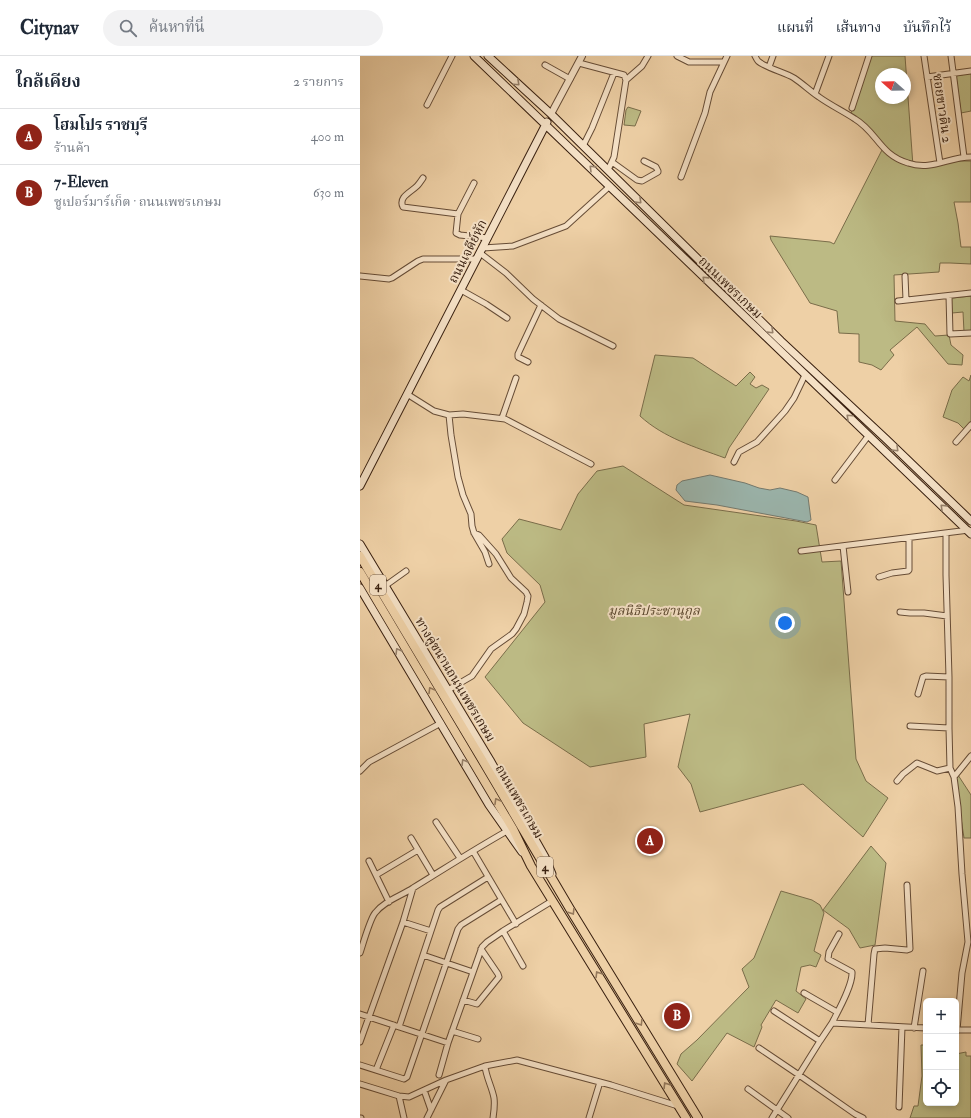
<!DOCTYPE html>
<html lang="th">
<meta charset="utf-8">
<style>
body{margin:0;font-family:"IM FELL Double Pica","Noto Serif Thai",serif;background:#f2f2f3;color:#1f2937}
.controls{position:absolute;right:12px;bottom:12px;display:grid;overflow:hidden;border-radius:6px;box-shadow:0 2px 6px #0003}
.controls button{width:36px;height:36px;display:grid;place-items:center;padding:0;border:0;border-bottom:1px solid #e0e1e3;background:#fff;color:#1f2937;font:20px sans-serif}
.compass{position:absolute;left:515px;top:12px;width:36px;height:36px;border-radius:50%;background:#fff;box-shadow:0 2px 6px #0003;rotate:290deg}
.you{position:absolute;left:425px;top:567px;width:14px;height:14px;margin:-10px;border:3px solid #fff;border-radius:50%;background:#1a73e8;box-shadow:0 0 0 6px #1a73e833}
.badge{display:grid;place-items:center;width:26px;height:26px;border-radius:50%;background:#8f2418;color:#fff;font-size:13px;font-weight:700}
.pin{position:absolute;translate:-50% -50%;border:2px solid #fff;box-shadow:0 1px 4px #0006}
.list{margin:0;padding:0;list-style:none}
h2{display:flex;justify-content:space-between;align-items:center;height:52px;margin:0;padding:0 16px;font-size:17px}
h2 small{font-size:13px;font-weight:400;color:#747a83}
.list li{display:grid;grid-template-columns:26px 1fr auto;gap:12px;align-items:center;box-sizing:border-box;height:56px;padding:0 16px;border-top:1px solid #e0e1e3}
.list b{display:block;font-size:15px;white-space:nowrap}
.list p{margin:0;font-size:13px;white-space:nowrap;color:#747a83}
.list em{font-size:13px;font-style:normal;color:#747a83}
.icon{flex:none;width:22px;height:22px;fill:none;stroke:currentColor;stroke-width:2;stroke-linecap:round;stroke-linejoin:round}
.map{position:relative;flex:none;width:611px;height:1062px;overflow:hidden}
header{display:flex;align-items:center;gap:24px;box-sizing:border-box;height:56px;padding:0 20px;background:#fff;border-bottom:1px solid #e0e1e3}
header strong{font-size:19px}
nav{display:flex;gap:22px;margin-inline-start:auto;font-size:14px}
.search{width:280px;height:36px;background:#f2f2f3;display:flex;align-items:center;gap:10px;box-sizing:border-box;padding:0 14px;border-radius:22px;color:#747a83;font-size:15px}
main{display:flex}
aside{flex:1;background:#fff}
.map>svg:first-child{display:block}
.green{fill:#bcba84;stroke:#7a6d4a;fill-rule:evenodd}
.water{fill:#9bb6ae;stroke:#747a6f}
.lines{fill:none;stroke-linecap:round;stroke-linejoin:round}
.minor-casing{stroke:#664c36;stroke-width:7}
.tertiary-casing{stroke:#664c36;stroke-width:8}
.secondary-casing{stroke:#392010;stroke-width:9}
.trunk-casing{stroke:#392010;stroke-width:10}
.minor{stroke:#f4e0c5;stroke-width:5}
.tertiary{stroke:#f4e0c5;stroke-width:6}
.secondary{stroke:#f4e0c5;stroke-width:7}
.trunk{stroke:#eed0a6;stroke-width:8}
.oneway{stroke:#96806a}
.oneway2{stroke:#94785b}
.labels{text-anchor:middle;stroke-width:4;stroke-linejoin:round;paint-order:stroke}
.shield{fill:#f4e0c5;stroke:#715a46;stroke-width:1}
.shield-label{font-size:12px;font-weight:bold;fill:#392010}
.street-label{font-size:13px;fill:#392010;stroke:#f4e0c5}
.park-label{font-size:13px;font-style:italic;fill:#5a462d;stroke:#f4e0c5}
</style>
<header>
<strong>Citynav</strong>
<div class="search"><svg class="icon" aria-label="search" viewBox="0 0 24 24"><circle cx="10" cy="10" r="6"/><path d="M15 15l6 6"/></svg>ค้นหาที่นี่</div>
<nav><a>แผนที่</a><a>เส้นทาง</a><a>บันทึกไว้</a></nav>
</header>
<main>
<aside>
<h2>ใกล้เคียง<small>2 รายการ</small></h2>
<ul class="list">
<li><span class="badge">A</span><div><b>โฮมโปร ราชบุรี</b><p>ร้านค้า</p></div><em>400 m</em></li>
<li><span class="badge">B</span><div><b>7-Eleven</b><p>ซูเปอร์มาร์เก็ต · ถนนเพชรเกษม</p></div><em>630 m</em></li>
</ul>
</aside>
<div class="map">
<svg width="611" height="1062" viewBox="0 0 611 1062">
<rect width="100%" height="100%" fill="#eed0a6"/>
<filter id="stains"><feTurbulence type="fractalNoise" baseFrequency=".005" numOctaves="4"/><feColorMatrix values="0 0 0 0 .2 0 0 0 0 .09 0 0 0 0 .02 0 0 0 .5 -.17"/></filter>
<radialGradient id="worn" r=".72"><stop offset=".6" stop-color="#630" stop-opacity="0"/><stop offset="1" stop-color="#630" stop-opacity=".3"/></radialGradient>
<!-- green -->
<path class="green" d="M 510,0 L 545,0 L 553,110 L 601,105 L 611,105 L 611,146 L 594,146 L 598,167 L 601,191 L 611,191 L 611,208 L 590,207 L 580,207 L 579,216 L 534,219 L 535,265 L 565,268 L 575,280 L 589,279 L 591,289 L 603,299 L 602,309 L 588,308 L 557,271 L 530,294 L 534,299 L 521,314 L 512,309 L 499,306 L 499,278 L 479,277 L 477,255 L 450,247 L 411,184 L 410,180 L 470,186 L 474,188 L 523,92 L 491,58 L 492,52 ZM 521,18 L 545,18 L 545,42 L 521,42 Z
M 611,17 L 611,55 L 601,57 L 596,20 Z
M 268,51 L 281,55 L 275,70 L 264,69 L 266,54 Z
M 611,240 L 611,275 L 604,276 L 603,256 L 592,257 L 591,244 L 592,242 Z
M 295,299 L 333,302 L 376,330 L 390,316 L 395,321 L 390,328 L 396,332 L 402,329 L 409,333 L 369,392 L 365,402 C 335,391 304,382 280,360 Z
M 611,319 L 611,369 L 606,375 L 598,367 L 583,361 L 592,334 L 603,321 L 609,325 Z
M 263,410 L 324,449 L 436,465 L 456,469 L 462,506 L 481,505 L 496,703 L 506,725 L 528,742 L 503,781 L 443,728 L 340,756 L 331,728 L 318,711 L 330,658 L 284,668 L 286,701 L 230,711 L 163,667 L 125,621 L 185,546 L 180,529 L 147,497 L 142,483 L 159,463 L 201,474 L 218,438 L 237,415 Z
M 598,719 L 611,739 L 611,782 L 604,782 L 595,722 Z
M 511,790 L 526,807 L 515,889 L 500,892 L 489,873 L 463,854 Z
M 421,835 L 452,844 L 460,849 L 464,857 L 454,895 L 461,899 L 456,911 L 450,909 L 441,911 L 436,935 L 446,943 L 438,957 L 416,944 L 401,969 L 402,971 L 394,991 L 367,977 L 332,1025 L 317,1008 L 321,998 L 337,984 L 389,931 L 382,913 L 394,902 Z
M 561,989 L 566,989 L 566,1047 L 596,1047 L 596,998 L 606,996 L 606,1000 L 611,1000 L 611,1062 L 550,1062 L 554,1050 L 558,1050 L 562,1020 Z"/>
<!-- water -->
<path class="water" d="M 350,419 L 385,427 L 399,432 L 410,434 L 420,432 L 437,436 L 448,441 L 451,464 L 447,466 L 357,449 L 325,445 L 316,434 L 317,429 L 322,425 Z"/>
<g class="lines">
<!-- minor casing -->
<g class="minor-casing">
<path id="minor" d="M 317,0 L 329,6 L 363,6
M 395,0 C 396,2 397,4 398,5 C 404,11 426,17 434,22 C 443,28 450,35 459,41 C 470,49 483,55 495,63 C 517,76 520,99 548,107 C 572,115 588,101 611,101
M 564,0 L 580,107
M 591,0 L 604,101
M 219,7 L 264,19 L 266,24 L 254,101 L 248,114
M 185,9 L 210,23
M 409,11 L 413,0
M 567,21 L 611,15
M 266,24 L 282,10 L 288,0
M 455,38 L 469,0
M 67,49 L 92,0
M 492,52 L 509,0
M 223,90 L 232,72 L 254,17
M 252,106 L 277,124 L 282,125 L 298,116 L 298,115 L 296,111 L 284,105
M 321,121 L 345,57 L 350,36 L 367,0
M 63,122 C 61,125 59,128 57,130 C 51,136 38,141 43,151 L 98,158
M 114,127 L 98,158 L 96,177 L 100,179 L 128,182
M 123,192 L 153,190 L 206,170 L 250,130
M 120,197 L 146,217 L 173,243 L 199,263 L 253,290
M 0,220 L 29,223 L 32,222 L 58,205 L 63,203 L 117,203
M 545,220 L 546,244
M 101,234 L 126,248 L 147,262
M 589,240 L 590,278 L 611,277
M 538,245 L 611,237
M 168,306 L 158,301 L 158,298 L 181,249
M 47,338 L 74,355 L 89,359 L 103,358 L 145,363 L 231,408
M 89,359 L 91,379 L 98,421 L 103,439 L 111,458 L 112,470 L 114,477 L 125,496 L 129,508
M 142,362 L 156,322
M 596,386 L 611,369
M 374,406 L 379,396 L 397,386 L 425,355 L 434,342 L 445,319
M 475,424 L 509,379
M 586,477 L 586,519 L 589,621 L 589,672 L 590,712 L 594,721 L 598,751 L 602,818 L 608,886 L 602,917 L 597,974
M 483,490 L 488,536
M 441,495 L 609,474
M 519,521 L 532,517 L 548,515 L 549,514 L 549,482
M 25,530 L 46,515
M 540,556 L 550,557 L 564,557 L 587,560
M 88,634 L 112,620 L 131,593 L 152,578 L 156,573 L 164,558 L 167,546 L 168,540 L 166,536 L 151,522 L 136,498 L 119,479 L 114,477
M 558,638 L 563,621 L 566,620 L 589,621
M 550,670 L 589,672
M 0,715 L 9,706 L 81,667
M 594,721 L 611,700
M 537,725 L 543,718 L 557,707 L 577,715 L 590,712
M 76,766 L 100,802
M 51,782 L 73,819
M 113,795 L 156,868
M 9,805 L 29,846
M 16,819 L 58,794
M 43,866 L 71,875
M 143,875 L 163,910
M 0,897 C 3,888 10,863 15,857 C 24,845 41,840 53,832 C 84,813 115,793 147,775
M 63,899 L 113,916
M 444,937 L 477,956
M 103,944 L 117,948 L 139,921 L 138,918 L 121,893
M 414,955 L 460,985
M 0,958 L 88,987
M 472,967 C 478,955 493,929 492,916 L 468,903 L 469,896 L 479,878
M 508,969 L 514,898 L 515,893 L 525,892 L 547,894 L 550,893 L 547,829
M 39,971 L 78,854 L 80,851 L 128,821
M 554,972 L 563,915
M 596,974 L 611,974
M 92,975 L 118,983
M 0,986 L 43,866 L 53,832
M 399,992 L 439,1019 L 495,1058 L 503,1062
M 0,1009 L 44,1023 L 47,1021 L 98,873 L 101,869 L 141,844
M 125,1010 C 126,1021 132,1031 134,1042 C 135,1049 134,1055 133,1062
M 16,1014 L 34,969
M 79,1019 L 88,987 L 122,891 L 127,886 L 143,875 L 192,845
M 0,1028 L 39,1040 L 49,1041 L 86,1024
M 388,1033 L 428,1062
M 64,1034 L 71,1054
M 39,1040 L 44,1062
M 539,1051 L 542,971
M 0,1062 L 1,1062
M 67,1062 L 86,1024 L 125,1010 L 157,1004 L 251,1029 L 318,1050
M 229,1062 L 240,1026
M 412,1062 L 460,985 L 472,967 L 566,972"/>
</g>
<!-- tertiary casing -->
<g class="tertiary-casing">
<path id="tertiary" d="M 191,58 L 222,0"/>
</g>
<!-- secondary casing -->
<g class="secondary-casing">
<path id="secondary" d="M 114,0 L 611,478
M 128,0 L 191,58 L 421,285 L 526,383 L 611,465
M 0,430 L 187,66
M 0,488 L 130,704 L 185,801 L 192,818
M 0,532 L 129,749 L 162,796"/>
</g>
<!-- trunk casing -->
<g class="trunk-casing">
<path id="trunk" d="M 0,500 L 121,702 L 210,853 L 338,1062
M 0,516 L 153,773 L 171,810 L 326,1062"/>
</g>
<!-- minor -->
<use href="#minor" class="minor"/>
<!-- tertiary -->
<use href="#tertiary" class="tertiary"/>
<!-- secondary -->
<use href="#secondary" class="secondary"/>
<!-- trunk -->
<use href="#trunk" class="trunk"/>
</g>
<!-- one-way arrows -->
<defs><path id="oneway-chevron" d="M-2-3.5L2.5 0L-2 3.5" fill="none" stroke-width="1.6" stroke-linecap="round" stroke-linejoin="round"/></defs>
<g class="oneway">
<use href="#oneway-chevron" transform="translate(157 27) rotate(43)"/>
<use href="#oneway-chevron" transform="translate(232 112) rotate(-136)"/>
<use href="#oneway-chevron" transform="translate(279 145) rotate(44)"/>
<use href="#oneway-chevron" transform="translate(345 223) rotate(-136)"/>
<use href="#oneway-chevron" transform="translate(411 275) rotate(44)"/>
<use href="#oneway-chevron" transform="translate(489 361) rotate(-137)"/>
<use href="#oneway-chevron" transform="translate(536 393) rotate(44)"/>
<use href="#oneway-chevron" transform="translate(583 451) rotate(-136)"/>
<use href="#oneway-chevron" transform="translate(38 595) rotate(-121)"/>
<use href="#oneway-chevron" transform="translate(104 706) rotate(-121)"/>
</g>
<g class="oneway2">
<use href="#oneway-chevron" transform="translate(71 634) rotate(-121)"/>
<use href="#oneway-chevron" transform="translate(137 745) rotate(-120)"/>
<use href="#oneway-chevron" transform="translate(212 856) rotate(58)"/>
<use href="#oneway-chevron" transform="translate(238 918) rotate(-122)"/>
<use href="#oneway-chevron" transform="translate(280 967) rotate(58)"/>
<use href="#oneway-chevron" transform="translate(306 1029) rotate(-122)"/>
</g>
<g class="labels">
<!-- shield labels -->
<g class="shield">
<rect x="10" y="519" width="16" height="20" rx="3"/>
<rect x="177" y="801" width="16" height="20" rx="3"/>
</g>
<g class="shield-label">
<text x="18" y="533">4</text>
<text x="185" y="815">4</text>
</g>
<!-- street labels -->
<g class="street-label">
<text transform="translate(583 52) rotate(82)" y="5">ซอยขาวดิน 2</text>
<text transform="translate(107 195) rotate(-63)" y="5">ถนนเจดีย์หัก</text>
<text transform="translate(371 231) rotate(44)" y="5">ถนนเพชรเกษม</text>
<text transform="translate(96 623) rotate(59)" y="5">ทางคู่ขนานถนนเพชรเกษม</text>
<text transform="translate(160 745) rotate(60)" y="5">ถนนเพชรเกษม</text>
</g>
<!-- park labels -->
<g class="park-label">
<text x="294" y="559">มูลนิธิประชานุกูล</text>
</g>
</g>
<rect width="100%" height="100%" filter="url(#stains)"/>
<rect width="100%" height="100%" fill="url(#worn)"/>
</svg>
<div class="controls">
<button>+</button>
<button>−</button>
<button><svg class="icon" aria-label="locate" viewBox="0 0 24 24"><circle cx="12" cy="12" r="6"/><path d="M12 2v4M12 18v4M2 12h4M18 12h4"/></svg></button>
</div>
<svg class="compass" viewBox="-18 -18 36 36"><path d="M0-13l5 13h-10z" fill="#e53935"/><path d="M0 13l5-13h-10z" fill="#747a83"/></svg>
<div class="you"></div>
<div class="pin badge" style="left:290px;top:785px">A</div>
<div class="pin badge" style="left:317px;top:960px">B</div>
</div>
</main>
